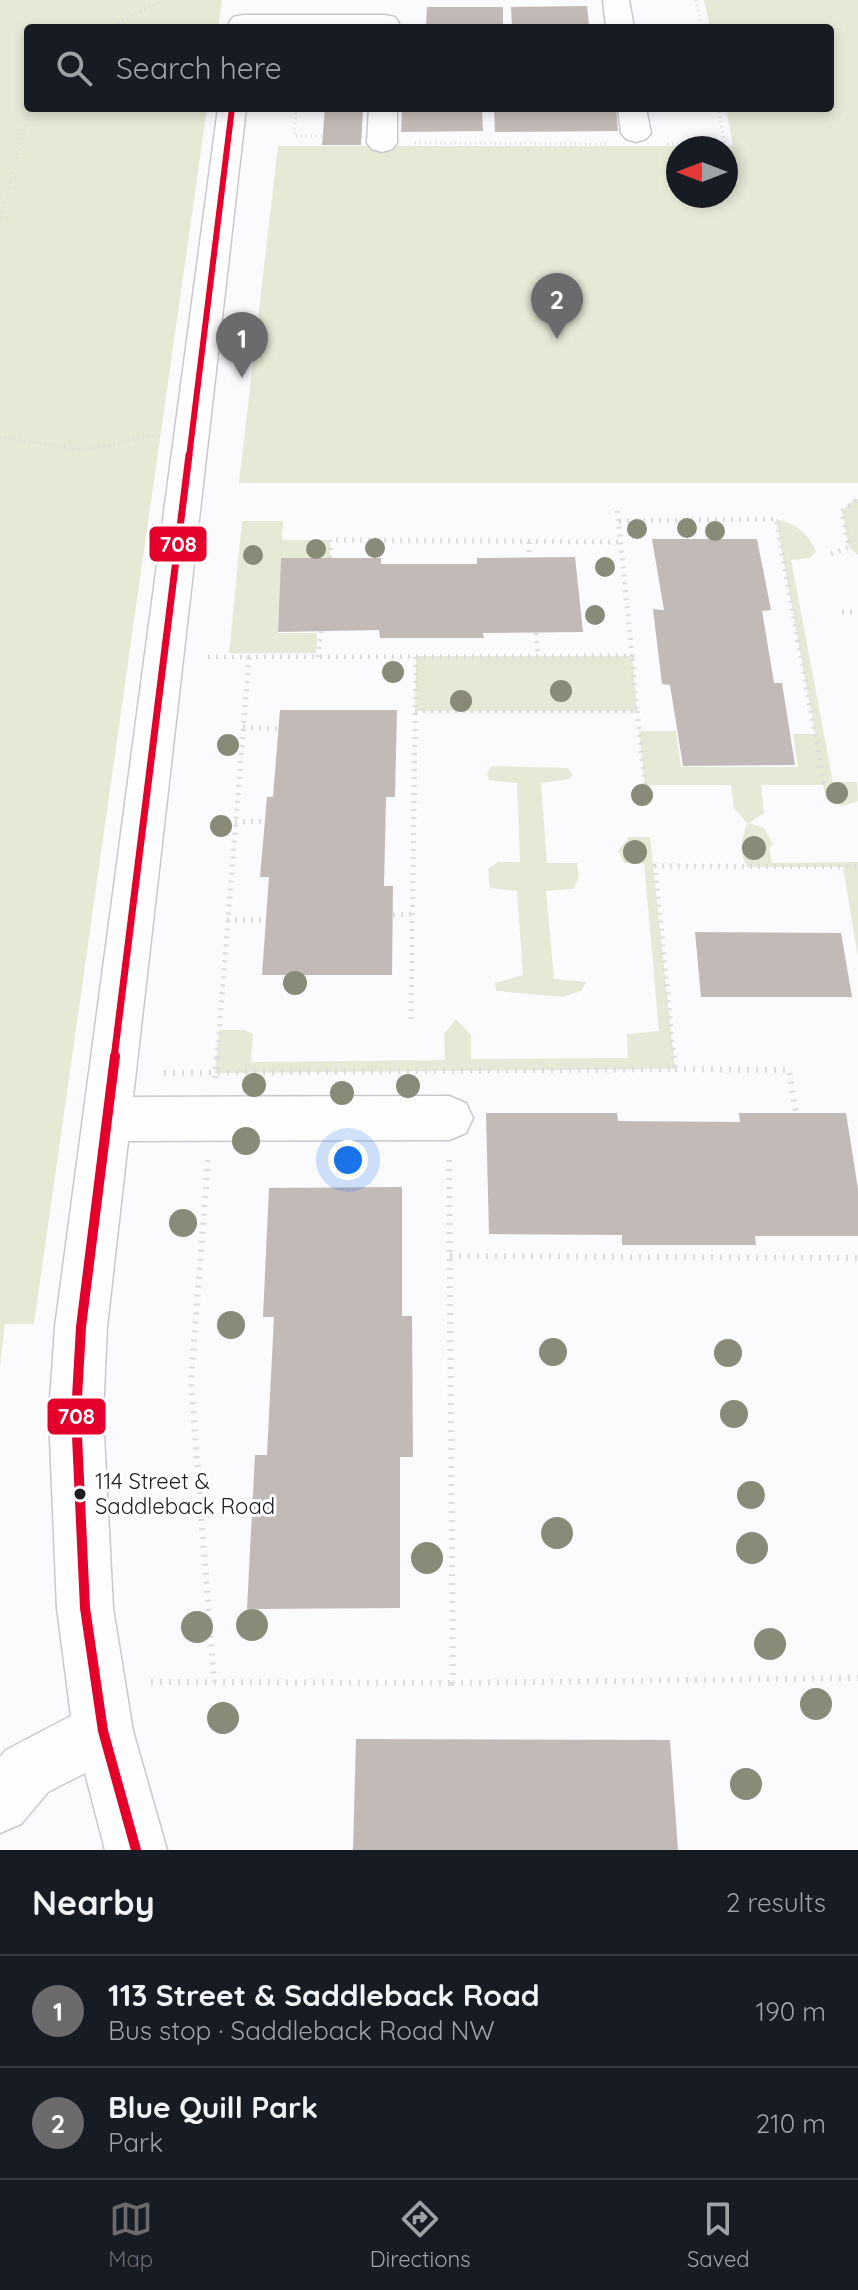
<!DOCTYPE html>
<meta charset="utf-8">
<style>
body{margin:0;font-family:Quicksand,sans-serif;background:#20242c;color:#f1f3f6}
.compass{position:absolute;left:666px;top:136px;width:72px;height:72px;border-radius:50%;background:#171b24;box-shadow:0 4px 12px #0003;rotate:270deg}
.you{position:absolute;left:348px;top:1160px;width:28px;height:28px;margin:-20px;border:6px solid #fff;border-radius:50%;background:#1a73e8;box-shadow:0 0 0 12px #1a73e833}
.badge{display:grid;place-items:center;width:52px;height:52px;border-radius:50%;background:#6b6a6d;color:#fff;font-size:26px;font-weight:700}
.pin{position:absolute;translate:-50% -66px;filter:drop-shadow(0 2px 4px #0008)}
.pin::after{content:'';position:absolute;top:42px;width:28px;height:24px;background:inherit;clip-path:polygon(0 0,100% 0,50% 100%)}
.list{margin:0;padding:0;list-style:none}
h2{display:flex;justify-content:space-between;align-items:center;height:104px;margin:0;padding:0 32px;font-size:34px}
h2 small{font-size:26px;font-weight:400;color:#9ea1a6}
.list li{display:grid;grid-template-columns:52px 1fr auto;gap:24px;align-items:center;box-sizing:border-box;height:112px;padding:0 32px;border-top:2px solid #363941}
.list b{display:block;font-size:30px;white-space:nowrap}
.list p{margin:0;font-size:26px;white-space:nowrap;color:#9ea1a6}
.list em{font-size:26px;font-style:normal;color:#9ea1a6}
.icon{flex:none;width:44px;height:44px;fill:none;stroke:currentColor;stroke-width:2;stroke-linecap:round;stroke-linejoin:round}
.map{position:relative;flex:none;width:858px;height:1850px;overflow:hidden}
.search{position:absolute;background:#171b24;box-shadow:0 4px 12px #0003;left:24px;right:24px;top:24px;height:88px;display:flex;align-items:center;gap:20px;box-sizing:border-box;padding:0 28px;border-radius:8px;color:#9ea1a6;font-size:30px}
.sheet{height:328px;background:#171b24}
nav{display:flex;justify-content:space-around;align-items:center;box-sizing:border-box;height:112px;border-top:2px solid #363941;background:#171b24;font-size:22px;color:#9ea1a6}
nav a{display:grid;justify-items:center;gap:4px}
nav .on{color:#6b6a6d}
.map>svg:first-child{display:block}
.green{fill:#e6e9d6;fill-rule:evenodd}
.building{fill:#c2bab6}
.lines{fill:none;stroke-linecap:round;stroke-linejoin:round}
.minor-casing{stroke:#cac8cc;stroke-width:3}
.path-far2{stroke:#ddddde;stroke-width:3;stroke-dasharray:1 4;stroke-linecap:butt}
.path-far1{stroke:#ddddde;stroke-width:5;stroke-dasharray:2 6;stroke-linecap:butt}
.path{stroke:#ddddde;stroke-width:6;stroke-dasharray:2 7;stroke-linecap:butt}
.minor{fill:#fefeff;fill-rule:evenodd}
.bus-1-far2-casing{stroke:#fff;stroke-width:10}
.bus-1-far1-casing{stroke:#fff;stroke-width:13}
.bus-1-casing{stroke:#fff;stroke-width:16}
.bus-1-far2{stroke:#e4002b;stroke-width:6}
.bus-1-far1{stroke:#e4002b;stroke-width:7}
.bus-1{stroke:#e4002b;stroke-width:10}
.tree{fill:#898b78}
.bus-dot{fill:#1d1c20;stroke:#fff;stroke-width:3}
.labels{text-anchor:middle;stroke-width:6;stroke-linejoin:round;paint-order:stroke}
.near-bus-label{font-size:22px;fill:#1d1c20;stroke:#fff;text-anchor:start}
.line-badge{stroke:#fff;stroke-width:3}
.badge-label{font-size:22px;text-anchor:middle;font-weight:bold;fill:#fff}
</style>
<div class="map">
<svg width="858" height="1850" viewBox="0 0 858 1850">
<rect width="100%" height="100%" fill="#fbfafd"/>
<!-- green -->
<path class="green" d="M 0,0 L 222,0 L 218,28 L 28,28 L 28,108 L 207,108 L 34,1324 L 5,1324 L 0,1366 Z
M 704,0 L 858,0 L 858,483 L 239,483 L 278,146 L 733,146 L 726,108 L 830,108 L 830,28 L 710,28 ZM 678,148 L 726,148 L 726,196 L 678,196 Z
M 854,499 L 858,499 L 858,555 L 849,547 L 842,511 Z
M 776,519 C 796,524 809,533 816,552 L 810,558 L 791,560 L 833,782 L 857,782 L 858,801 L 842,806 L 826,799 L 823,785 L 761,785 L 764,813 L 749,823 L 764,828 L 773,844 L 769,848 L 772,863 L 858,862 L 858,958 L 843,867 L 748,867 C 737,851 742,840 747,823 L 734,808 L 731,785 L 645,785 L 639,731 L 676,731 L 681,767 L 798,767 L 793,734 L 815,734 Z
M 242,521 L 283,521 L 282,540 L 330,540 L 330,558 L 281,558 L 278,633 L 317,633 L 316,653 L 229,653 Z
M 416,656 L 632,656 L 637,711 L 415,711 Z
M 492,766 L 568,768 L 573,775 L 569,779 L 541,783 L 547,863 L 577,863 L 579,877 L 573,889 L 546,891 L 554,979 L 586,982 L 581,991 L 563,997 L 496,991 L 495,983 L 523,975 L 517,891 L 490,888 L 488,869 L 498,862 L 520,862 L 517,783 L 489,780 L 487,773 Z
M 629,837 L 650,837 L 675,1069 L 215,1073 L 219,1030 L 245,1030 L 253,1034 L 251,1062 L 445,1060 L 444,1034 L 456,1019 L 471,1035 L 471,1059 L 628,1058 L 627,1034 L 659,1031 L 644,863 L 624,863 L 618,851 Z"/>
<!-- building -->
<path class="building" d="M 587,6 L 589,26 L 512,27 L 511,7 Z
M 427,7 L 503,7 L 503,26 L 426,27 Z
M 325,108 L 363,108 L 361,145 L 322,145 Z
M 402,108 L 482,108 L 483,131 L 401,132 Z
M 494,108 L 616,108 L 618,131 L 495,132 Z
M 652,539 L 757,539 L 771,610 L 762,611 L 774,683 L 782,683 L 795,765 L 683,766 L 670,685 L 662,684 L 653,609 L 664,610 Z
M 575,557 L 583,632 L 483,633 L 484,638 L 380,638 L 379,630 L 278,632 L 281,558 L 381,558 L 381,564 L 477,564 L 477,558 Z
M 280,710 L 397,710 L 395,797 L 386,797 L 384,886 L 393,886 L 392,975 L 262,975 L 269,877 L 260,877 L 267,797 L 273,797 Z
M 695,932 L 841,933 L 852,997 L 701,997 Z
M 486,1113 L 617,1113 L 618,1121 L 740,1122 L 739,1113 L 846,1113 L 858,1189 L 858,1236 L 755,1236 L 756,1245 L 622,1245 L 622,1235 L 489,1234 Z
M 402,1187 L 402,1316 L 412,1316 L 413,1457 L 400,1457 L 400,1608 L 247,1609 L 255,1455 L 267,1455 L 274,1317 L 263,1317 L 269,1188 Z
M 356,1739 L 670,1740 L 678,1850 L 353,1850 Z"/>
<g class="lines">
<!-- minor casing -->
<g class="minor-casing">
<path id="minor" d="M 603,0 L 629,0 L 634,28 L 606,28 Z
M 243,15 L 385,15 L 395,17 L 399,23 L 395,28 L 233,28 L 229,23 L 233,17 Z
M 218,108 L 246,108 L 133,1097 L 449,1096 L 466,1103 L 473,1118 L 466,1133 L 449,1140 L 128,1141 L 107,1327 L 103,1415 L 113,1608 L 133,1731 L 167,1850 L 105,1850 L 85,1773 L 48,1792 L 21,1824 L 0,1833 L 0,1757 L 6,1750 L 71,1716 L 57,1608 L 49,1415 L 55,1327 Z
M 369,108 L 397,108 L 397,143 L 392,149 L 382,152 L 372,149 L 367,143 Z
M 618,108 L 646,108 L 651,133 L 646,139 L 636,142 L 626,139 L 621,133 Z"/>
</g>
<!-- path-far2 -->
<path class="path-far2" d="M 696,0 L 702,28
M 109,28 L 163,0
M 296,108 L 294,136 L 322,136
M 415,143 L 609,144
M 667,144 L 725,144 L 718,108
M 0,222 L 30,108
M 0,437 L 84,450 L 156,435"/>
<!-- path-far1 -->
<path class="path-far1" d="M 619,521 L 776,519 L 824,785
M 529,542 L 529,557
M 831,554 L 849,547 L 842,511 L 858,499
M 330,558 L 330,540 L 621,542
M 842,612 L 858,612
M 536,633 L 538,656
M 208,657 L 632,656 L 617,506
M 318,657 L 321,631
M 415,711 L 637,711 L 632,656
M 637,711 L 645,785
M 243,727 L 279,729
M 235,822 L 265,821
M 393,915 L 413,914
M 227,920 L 267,920
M 411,1019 L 416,656
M 217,1058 L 249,657
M 674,1058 L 655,866 L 858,867"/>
<!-- path -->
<path class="path" d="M 675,1069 L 789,1070 L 796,1113
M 164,1073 L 675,1069 L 674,1056
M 215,1078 L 217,1056
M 208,1160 L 191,1381 L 214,1682
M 449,1160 L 453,1683 L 858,1678
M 450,1256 L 858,1258
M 151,1682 L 453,1683"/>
<!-- minor -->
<use href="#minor" class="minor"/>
<!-- bus-1-far2 casing -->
<g class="bus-1-far2-casing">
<path id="bus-1-far2" d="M 189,457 L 232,108"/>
</g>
<!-- bus-1-far1 casing -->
<g class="bus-1-far1-casing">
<path id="bus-1-far1" d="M 114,1058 L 189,455"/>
</g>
<!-- bus-1 casing -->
<g class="bus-1-casing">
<path id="bus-1" d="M 115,1056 L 81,1327 L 76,1415 L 85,1608 L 103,1731 L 136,1850"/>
</g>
<!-- bus-1-far2 -->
<use href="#bus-1-far2" class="bus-1-far2"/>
<!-- bus-1-far1 -->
<use href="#bus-1-far1" class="bus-1-far1"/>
<!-- bus-1 -->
<use href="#bus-1" class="bus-1"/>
</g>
<!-- trees -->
<g class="tree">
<circle cx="687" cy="528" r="10"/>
<circle cx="637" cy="529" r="10"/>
<circle cx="715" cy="531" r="10"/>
<circle cx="375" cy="548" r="10"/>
<circle cx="316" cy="549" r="10"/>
<circle cx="253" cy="555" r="10"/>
<circle cx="605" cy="567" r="10"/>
<circle cx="595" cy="615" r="10"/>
<circle cx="393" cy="672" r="11"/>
<circle cx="561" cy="691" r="11"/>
<circle cx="461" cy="701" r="11"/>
<circle cx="228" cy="745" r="11"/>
<circle cx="837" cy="793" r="11"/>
<circle cx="642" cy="795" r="11"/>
<circle cx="221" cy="826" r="11"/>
<circle cx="754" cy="848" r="12"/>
<circle cx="635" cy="852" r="12"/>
<circle cx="295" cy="983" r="12"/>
<circle cx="254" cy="1085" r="12"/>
<circle cx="408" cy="1086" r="12"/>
<circle cx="342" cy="1093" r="12"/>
<circle cx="246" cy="1141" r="14"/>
<circle cx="183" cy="1223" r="14"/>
<circle cx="231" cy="1325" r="14"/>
<circle cx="553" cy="1352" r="14"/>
<circle cx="728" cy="1353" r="14"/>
<circle cx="734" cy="1414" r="14"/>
<circle cx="751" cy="1495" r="14"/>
<circle cx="557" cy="1533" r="16"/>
<circle cx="752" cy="1548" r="16"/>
<circle cx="427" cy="1558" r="16"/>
<circle cx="252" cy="1625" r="16"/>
<circle cx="197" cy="1627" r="16"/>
<circle cx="770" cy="1644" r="16"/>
<circle cx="816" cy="1704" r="16"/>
<circle cx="223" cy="1718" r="16"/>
<circle cx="746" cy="1784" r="16"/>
</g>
<!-- markers -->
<circle class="bus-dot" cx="80" cy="1494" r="7"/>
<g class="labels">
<!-- near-bus labels -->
<g class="near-bus-label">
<text x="95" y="1489">114 Street &amp;<tspan x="95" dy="25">Saddleback Road</tspan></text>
</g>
</g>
<g class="line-badge">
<rect x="148" y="525" width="60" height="38" rx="8" fill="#e4002b"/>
<rect x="46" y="1397" width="61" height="39" rx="8" fill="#e4002b"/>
</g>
<g class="badge-label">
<text x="178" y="552">708</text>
<text x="76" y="1424">708</text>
</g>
</svg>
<svg class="compass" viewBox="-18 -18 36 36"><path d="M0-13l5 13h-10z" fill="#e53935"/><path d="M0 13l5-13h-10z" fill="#9ea1a6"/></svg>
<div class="you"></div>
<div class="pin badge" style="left:242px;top:378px">1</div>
<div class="pin badge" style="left:557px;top:339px">2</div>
<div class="search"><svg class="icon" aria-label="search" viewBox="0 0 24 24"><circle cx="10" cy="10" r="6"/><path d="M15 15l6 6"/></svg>Search here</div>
</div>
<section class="sheet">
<h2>Nearby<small>2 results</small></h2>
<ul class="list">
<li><span class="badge">1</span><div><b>113 Street &amp; Saddleback Road</b><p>Bus stop · Saddleback Road NW</p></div><em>190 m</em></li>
<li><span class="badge">2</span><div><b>Blue Quill Park</b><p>Park</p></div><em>210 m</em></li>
</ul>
</section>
<nav>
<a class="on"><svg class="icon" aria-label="map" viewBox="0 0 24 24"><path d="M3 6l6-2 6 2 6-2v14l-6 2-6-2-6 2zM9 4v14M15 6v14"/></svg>Map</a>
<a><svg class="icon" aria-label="directions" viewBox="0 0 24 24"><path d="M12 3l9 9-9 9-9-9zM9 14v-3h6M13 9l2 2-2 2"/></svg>Directions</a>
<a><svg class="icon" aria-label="saved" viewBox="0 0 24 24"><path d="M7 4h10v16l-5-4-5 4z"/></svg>Saved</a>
</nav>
